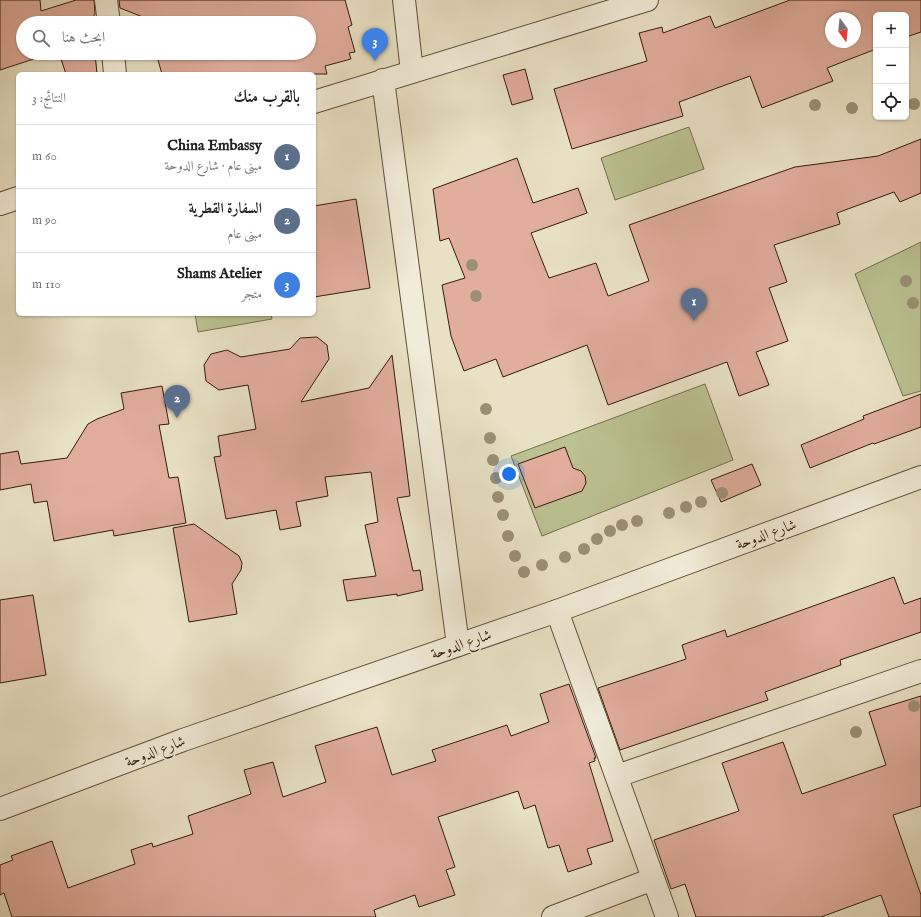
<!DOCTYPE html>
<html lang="ar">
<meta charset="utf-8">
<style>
body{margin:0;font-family:"IM FELL English",Amiri,serif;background:#f6f6f6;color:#202124;direction:rtl}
.controls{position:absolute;right:12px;top:12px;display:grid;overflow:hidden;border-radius:6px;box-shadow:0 1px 3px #0004}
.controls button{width:36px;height:36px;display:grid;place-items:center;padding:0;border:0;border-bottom:1px solid #e0e0e0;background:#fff;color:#202124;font:20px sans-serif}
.compass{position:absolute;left:825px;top:12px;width:36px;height:36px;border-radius:50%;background:#fff;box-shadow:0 1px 3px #0004;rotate:165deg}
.you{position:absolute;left:509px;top:474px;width:14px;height:14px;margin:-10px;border:3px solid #fff;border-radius:50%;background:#1a73e8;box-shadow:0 0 0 6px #1a73e833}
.badge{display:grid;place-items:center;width:26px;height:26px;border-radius:50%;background:#1a73e8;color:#fff;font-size:13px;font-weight:700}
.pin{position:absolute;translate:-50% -33px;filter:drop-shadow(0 1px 2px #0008)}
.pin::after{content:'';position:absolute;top:21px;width:14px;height:12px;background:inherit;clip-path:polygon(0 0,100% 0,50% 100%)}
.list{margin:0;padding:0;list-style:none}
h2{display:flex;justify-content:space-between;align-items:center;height:52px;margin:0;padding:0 16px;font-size:17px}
h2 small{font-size:13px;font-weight:400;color:#757577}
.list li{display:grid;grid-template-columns:26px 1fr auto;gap:12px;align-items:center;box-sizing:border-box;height:64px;padding:0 16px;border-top:1px solid #e0e0e0}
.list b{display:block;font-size:15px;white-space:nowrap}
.list p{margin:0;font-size:13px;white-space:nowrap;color:#757577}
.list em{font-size:13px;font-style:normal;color:#757577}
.icon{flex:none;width:22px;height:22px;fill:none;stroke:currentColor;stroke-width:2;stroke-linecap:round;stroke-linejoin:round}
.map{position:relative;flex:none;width:921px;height:917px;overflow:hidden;direction:ltr}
.search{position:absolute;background:#fff;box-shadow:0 1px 3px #0004;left:16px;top:16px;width:300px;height:44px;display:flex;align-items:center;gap:10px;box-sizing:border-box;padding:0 14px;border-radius:22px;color:#757577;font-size:15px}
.panel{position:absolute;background:#fff;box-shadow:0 1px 3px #0004;left:16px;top:72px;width:300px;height:244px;border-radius:6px;direction:rtl}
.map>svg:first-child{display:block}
.green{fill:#bbc191;stroke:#766e4e}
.building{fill:#e1ad9d;stroke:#321c0b;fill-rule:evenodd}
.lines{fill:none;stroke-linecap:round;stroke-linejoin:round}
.minor-casing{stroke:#604d3a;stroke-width:24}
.tertiary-casing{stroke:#604d3a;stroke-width:24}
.minor{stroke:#f1ecd9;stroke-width:22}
.tertiary{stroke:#f1ecd9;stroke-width:22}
.tree{fill:#9b9075}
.labels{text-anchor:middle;stroke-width:3;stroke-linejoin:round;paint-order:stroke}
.street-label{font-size:15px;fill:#321c0b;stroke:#f1ecd9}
</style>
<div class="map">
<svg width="921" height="917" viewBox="0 0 921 917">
<rect width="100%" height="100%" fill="#e9e1c5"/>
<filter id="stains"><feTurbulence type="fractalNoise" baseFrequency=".005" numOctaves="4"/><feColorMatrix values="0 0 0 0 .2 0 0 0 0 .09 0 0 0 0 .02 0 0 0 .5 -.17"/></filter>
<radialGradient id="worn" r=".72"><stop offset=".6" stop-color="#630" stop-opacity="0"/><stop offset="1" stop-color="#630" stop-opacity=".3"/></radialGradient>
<!-- green -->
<path class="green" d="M 689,127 L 704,169 L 615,200 L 601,158 Z
M 921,242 L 921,391 L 903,396 L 855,274 Z
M 195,314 L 271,314 L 272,319 L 198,332 Z
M 705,384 L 733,460 L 542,536 L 511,456 Z"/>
<!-- building -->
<path class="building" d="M 0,0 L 40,0 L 41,11 L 76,0 L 94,0 L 95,14 L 89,23 L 23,23 L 23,53 L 52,53 L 0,70 Z
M 119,0 L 345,0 L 352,25 L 348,27 L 355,52 L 349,53 L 351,59 L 325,66 L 327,74 L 162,74 L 156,53 L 309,53 L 309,23 L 158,23 L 120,8 Z
M 790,0 L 921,0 L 921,32 L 906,37 L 906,15 L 876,15 L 876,49 L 827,68 L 833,81 L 762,108 L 750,76 L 679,102 L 683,116 L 572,149 L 554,89 L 647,61 L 639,33 L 662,27 L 663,33 L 710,16 L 715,28 ZM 831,18 L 855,18 L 855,42 L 831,42 Z
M 59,53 L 95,53 L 97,74 L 66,74 Z
M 525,69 L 533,99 L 512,105 L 503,75 Z
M 921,139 L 921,193 L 900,202 L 894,192 L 837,213 L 840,224 L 774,245 L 787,282 L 769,288 L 788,341 L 756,352 L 769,385 L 739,396 L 727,362 L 608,405 L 587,345 L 503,377 L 496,359 L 464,371 L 451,336 L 442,285 L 465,278 L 449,238 L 440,241 L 433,189 L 517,158 L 533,203 L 578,188 L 587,213 L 531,233 L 549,278 L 596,263 L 608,296 L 649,281 L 629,225 L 795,167 L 878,156 Z
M 356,199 L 370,288 L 314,297 L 314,206 Z
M 317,337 L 327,345 L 329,359 L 301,402 L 369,388 L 392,355 L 410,496 L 397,498 L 413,571 L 420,570 L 423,590 L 397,596 L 397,594 L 347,601 L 343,580 L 376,576 L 365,525 L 378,522 L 371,472 L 325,477 L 328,496 L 296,502 L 301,526 L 280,530 L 276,510 L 226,519 L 214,457 L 221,456 L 218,436 L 256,429 L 248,385 L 219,390 L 206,381 L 204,365 L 211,354 L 227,350 L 241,357 L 290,349 L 300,338 Z
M 162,386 L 169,424 L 159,425 L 169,478 L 178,477 L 186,523 L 114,536 L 113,530 L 54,541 L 47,501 L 34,503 L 31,484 L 0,490 L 0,454 L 18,451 L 21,464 L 67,458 L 88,424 L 97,419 L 124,409 L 121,393 Z
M 921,394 L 921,427 L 874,444 L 873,443 L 810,468 L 801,445 L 864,419 L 863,416 Z
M 565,447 L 573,468 L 581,471 L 585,476 L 586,483 L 582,491 L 535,508 L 518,464 Z
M 752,464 L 761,485 L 721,502 L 711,480 Z
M 194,524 L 239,556 L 242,563 L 241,570 L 232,584 L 237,614 L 189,622 L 173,528 Z
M 894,577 L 904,604 L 921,598 L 921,632 L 840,660 L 841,665 L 765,692 L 768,700 L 620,750 L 598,688 L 686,659 L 682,645 L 725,630 L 727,637 Z
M 33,595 L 46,675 L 0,683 L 0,600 Z
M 569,684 L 596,758 L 594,758 L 595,761 L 589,763 L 613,841 L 587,849 L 592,864 L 568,872 L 559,845 L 548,848 L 535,805 L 524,809 L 518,791 L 438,817 L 455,867 L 446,870 L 455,895 L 419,907 L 415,895 L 374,910 L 376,917 L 12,917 L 4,893 L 0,895 L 0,865 L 13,860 L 11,856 L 52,841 L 68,888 L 135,864 L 131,850 L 152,843 L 153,847 L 193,834 L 188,816 L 251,794 L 244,770 L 273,762 L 283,797 L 326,782 L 315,746 L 377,727 L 392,775 L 436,761 L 432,750 L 507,725 L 511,736 L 549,722 L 540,694 Z
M 921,696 L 921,806 L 893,815 L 921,895 L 921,917 L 889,917 L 881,895 L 821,917 L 696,917 L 685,884 L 671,889 L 654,840 L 739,811 L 722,763 L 783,742 L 802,794 L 886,765 L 869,712 Z"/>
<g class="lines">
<!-- minor casing -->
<g class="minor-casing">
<path id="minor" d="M 106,0 L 109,23
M 404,0 L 412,72
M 113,53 L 115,74
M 383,80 L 458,645
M 314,102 L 647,0
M 0,204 L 18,198
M 557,611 L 667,917
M 617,776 L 921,671
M 553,917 L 653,879"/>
</g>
<!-- tertiary casing -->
<g class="tertiary-casing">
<path id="tertiary" d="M 0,809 L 183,740 L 557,611 L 921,477"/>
</g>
<!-- minor -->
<use href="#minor" class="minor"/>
<!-- tertiary -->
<use href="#tertiary" class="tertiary"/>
</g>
<!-- trees -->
<g class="tree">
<circle cx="914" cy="104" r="6"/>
<circle cx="815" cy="105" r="6"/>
<circle cx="852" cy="108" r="6"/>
<circle cx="472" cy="265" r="6"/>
<circle cx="906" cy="281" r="6"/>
<circle cx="476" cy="296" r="6"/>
<circle cx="913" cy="303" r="6"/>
<circle cx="486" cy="409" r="6"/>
<circle cx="490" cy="438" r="6"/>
<circle cx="493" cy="460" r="6"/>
<circle cx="496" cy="478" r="6"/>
<circle cx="722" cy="493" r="6"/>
<circle cx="498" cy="497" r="6"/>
<circle cx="701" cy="502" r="6"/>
<circle cx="686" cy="507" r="6"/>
<circle cx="669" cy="513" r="6"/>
<circle cx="503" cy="515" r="6"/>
<circle cx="637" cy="521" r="6"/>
<circle cx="622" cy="525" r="6"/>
<circle cx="610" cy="531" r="6"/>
<circle cx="508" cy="536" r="6"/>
<circle cx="597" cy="539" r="6"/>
<circle cx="584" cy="549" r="6"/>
<circle cx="515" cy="556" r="6"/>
<circle cx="565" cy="557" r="6"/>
<circle cx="542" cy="565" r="6"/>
<circle cx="524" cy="572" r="6"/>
<circle cx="914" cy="706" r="6"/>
<circle cx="856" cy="732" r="6"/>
</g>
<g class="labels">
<!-- street labels -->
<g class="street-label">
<text transform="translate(766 534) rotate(-20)" y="5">شارع الدوحة</text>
<text transform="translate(461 644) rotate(-19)" y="5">شارع الدوحة</text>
<text transform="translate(155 751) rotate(-21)" y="5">شارع الدوحة</text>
</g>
</g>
<rect width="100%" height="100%" filter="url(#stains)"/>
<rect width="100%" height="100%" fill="url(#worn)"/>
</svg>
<div class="controls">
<button>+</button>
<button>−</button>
<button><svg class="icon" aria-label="locate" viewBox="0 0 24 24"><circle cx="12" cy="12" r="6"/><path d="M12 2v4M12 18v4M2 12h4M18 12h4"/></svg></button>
</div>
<svg class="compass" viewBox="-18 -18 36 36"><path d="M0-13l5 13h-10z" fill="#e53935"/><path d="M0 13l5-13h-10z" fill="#757577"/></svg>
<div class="you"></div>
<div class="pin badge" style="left:694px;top:321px;background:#5c6f8a">1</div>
<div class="pin badge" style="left:177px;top:418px;background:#5c6f8a">2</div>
<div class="pin badge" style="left:375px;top:61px;background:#3f7fe0">3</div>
<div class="search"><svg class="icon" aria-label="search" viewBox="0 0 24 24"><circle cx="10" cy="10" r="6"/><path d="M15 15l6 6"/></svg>ابحث هنا</div>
<section class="panel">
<h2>بالقرب منك<small>النتائج: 3</small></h2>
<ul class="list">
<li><span class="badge" style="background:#5c6f8a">1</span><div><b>China Embassy</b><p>مبنى عام · شارع الدوحة</p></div><em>60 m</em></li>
<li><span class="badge" style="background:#5c6f8a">2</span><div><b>السفارة القطرية</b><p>مبنى عام</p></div><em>90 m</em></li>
<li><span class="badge" style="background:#3f7fe0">3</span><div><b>Shams Atelier</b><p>متجر</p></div><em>110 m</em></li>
</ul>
</section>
</div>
